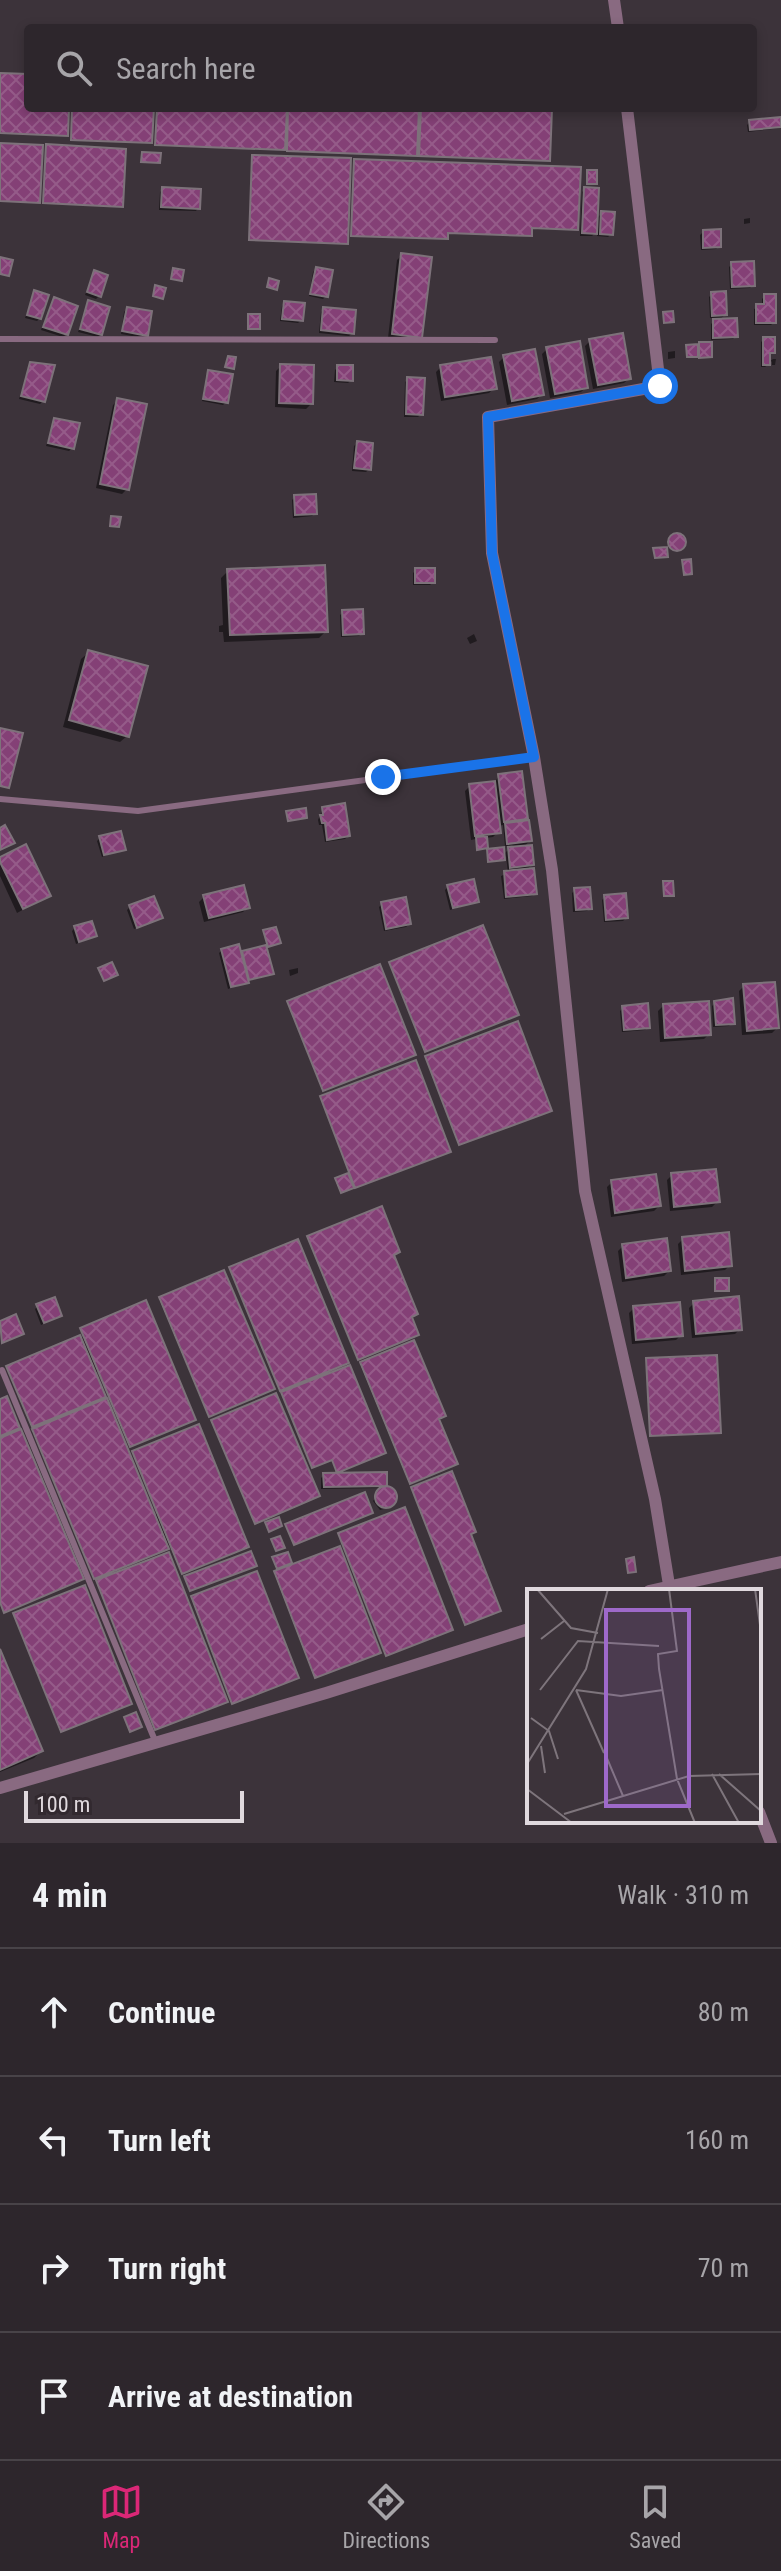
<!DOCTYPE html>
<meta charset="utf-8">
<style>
body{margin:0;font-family:"Roboto Condensed",sans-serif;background:#352e34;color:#f1f3f6}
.scale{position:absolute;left:24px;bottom:20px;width:220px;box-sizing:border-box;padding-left:8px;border:4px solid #e0d9de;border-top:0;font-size:22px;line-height:28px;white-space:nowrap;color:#e0d9de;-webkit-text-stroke:6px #32292f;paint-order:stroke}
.stop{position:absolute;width:24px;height:24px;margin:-18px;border:6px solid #1a73e8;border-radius:50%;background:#fff}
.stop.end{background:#1a73e8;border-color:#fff;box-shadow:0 2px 8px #0008}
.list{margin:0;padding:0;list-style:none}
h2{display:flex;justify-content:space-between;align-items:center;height:104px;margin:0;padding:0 32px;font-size:34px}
h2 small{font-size:26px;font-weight:400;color:#a7a5a9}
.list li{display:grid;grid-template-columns:52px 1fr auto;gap:24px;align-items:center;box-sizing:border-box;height:128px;padding:0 32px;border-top:2px solid #484348}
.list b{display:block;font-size:30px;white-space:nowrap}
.list em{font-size:26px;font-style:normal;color:#a7a5a9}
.icon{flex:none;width:44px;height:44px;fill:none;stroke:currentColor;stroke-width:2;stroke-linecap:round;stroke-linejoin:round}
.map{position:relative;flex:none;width:781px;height:1843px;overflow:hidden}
.search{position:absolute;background:#2d262c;box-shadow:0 4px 12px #0003;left:24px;right:24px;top:24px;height:88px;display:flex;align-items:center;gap:20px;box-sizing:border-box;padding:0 28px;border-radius:8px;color:#a7a5a9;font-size:30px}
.sheet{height:616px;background:#2d262c}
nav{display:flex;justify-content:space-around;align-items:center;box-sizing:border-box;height:112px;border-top:2px solid #484348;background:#2d262c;font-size:22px;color:#a7a5a9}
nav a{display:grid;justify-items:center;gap:4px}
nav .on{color:#db2777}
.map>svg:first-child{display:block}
.shadow{fill:#0007}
.building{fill:url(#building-cross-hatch);stroke:#7d727a;stroke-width:2}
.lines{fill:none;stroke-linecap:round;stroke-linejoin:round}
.lane{stroke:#896a81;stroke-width:6}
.street{stroke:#896a81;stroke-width:12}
.route{stroke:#1a73e8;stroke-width:10}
.inset-road{fill:none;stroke:#7e757c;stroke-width:2}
.view{fill:#9e69ca;fill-opacity:0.15;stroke:#9e69ca;stroke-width:4}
.inset-edge{fill:none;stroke:#e0d9de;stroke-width:4}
</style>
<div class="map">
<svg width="781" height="1843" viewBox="0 0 781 1843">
<defs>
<pattern id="building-cross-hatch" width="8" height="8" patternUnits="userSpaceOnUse" patternTransform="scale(2)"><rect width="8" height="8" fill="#844076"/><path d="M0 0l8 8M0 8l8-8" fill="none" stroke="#955b89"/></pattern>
</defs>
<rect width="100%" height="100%" fill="#3c333a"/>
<!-- shadow -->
<path class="shadow" d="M 72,108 L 152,108 L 150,142 L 71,140 Z
M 157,108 L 550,108 L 547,161 L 287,151 L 287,146 L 282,150 L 155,146 Z
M 781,119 L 781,128 L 748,132 L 747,125 L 750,122 Z
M 253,157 L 346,244 L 249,240 Z
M 354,162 L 576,229 L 530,229 L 529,236 L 446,233 L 445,239 L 351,236 Z
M 163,189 L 198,208 L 196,211 L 159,210 L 160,192 Z
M 585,189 L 596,219 L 602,213 L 611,234 L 608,237 L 597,236 L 598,230 L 592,236 L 580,236 L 582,192 Z
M 750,218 L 750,223 L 744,224 L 744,219 Z
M 703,232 L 719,246 L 716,249 L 701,250 L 700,235 Z
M 402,255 L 420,337 L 388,338 L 397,260 Z
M 732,264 L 753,285 L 750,288 L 730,289 L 729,267 Z
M 316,269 L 326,296 L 323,299 L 309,296 L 313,272 Z
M 95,272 L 99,296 L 96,299 L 85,295 Z
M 35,292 L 40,318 L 37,321 L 25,318 Z
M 712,294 L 725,315 L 719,320 L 736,336 L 733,339 L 711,340 L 711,324 L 717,318 L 710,318 L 709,297 Z
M 765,296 L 774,322 L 771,325 L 754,325 L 754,309 L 762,306 L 762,299 Z
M 54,299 L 66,334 L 63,337 L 41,330 Z
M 89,303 L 101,334 L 98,337 L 78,332 Z
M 285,303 L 301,320 L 298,323 L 280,321 L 282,306 Z
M 127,309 L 146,335 L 143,338 L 121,334 L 124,312 Z
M 324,309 L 352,333 L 349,336 L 319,333 L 321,312 Z
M 764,339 L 773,352 L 768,355 L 768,363 L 773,359 L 776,359 L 775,365 L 772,365 L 772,361 L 765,367 L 761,367 L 761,342 Z
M 590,341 L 629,378 L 624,383 L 593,389 L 585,346 Z
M 547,349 L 586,387 L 581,392 L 550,398 L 542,354 Z
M 675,351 L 675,358 L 668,359 L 668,352 Z
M 504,357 L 542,394 L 537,399 L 507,405 L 499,362 Z
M 30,364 L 43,401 L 40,404 L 19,399 Z
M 281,366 L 311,404 L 306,409 L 275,407 L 276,371 Z
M 338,367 L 351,380 L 348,383 L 334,382 L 335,370 Z
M 441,367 L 494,388 L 489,393 L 441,401 L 436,372 Z
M 209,372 L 226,402 L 223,405 L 202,401 L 206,375 Z
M 408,379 L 421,414 L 418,417 L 404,417 L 405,382 Z
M 118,400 L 127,489 L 122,494 L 96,488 L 113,405 Z
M 55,420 L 72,448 L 69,451 L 46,446 Z
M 357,443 L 369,469 L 366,472 L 352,471 L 354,446 Z
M 295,497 L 315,513 L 312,516 L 293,518 L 292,500 Z
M669 543a7 7 0 1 1 14 0a7 7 0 1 1-14 0Z
M 416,570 L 433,582 L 430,585 L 413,585 L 413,573 Z
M 228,571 L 326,631 L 319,638 L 224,642 L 223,632 L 219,632 L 219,626 L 223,625 L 221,578 Z
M 343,612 L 362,633 L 359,636 L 341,637 L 340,615 Z
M 474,634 L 477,641 L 470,644 L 467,638 Z
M 88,653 L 127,736 L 120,742 L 63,727 L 81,659 Z
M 499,776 L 526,818 L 521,823 L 530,841 L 522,848 L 532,864 L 526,871 L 535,893 L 532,896 L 504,899 L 501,876 L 508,873 L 506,856 L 502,860 L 488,861 L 488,851 L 502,856 L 513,845 L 505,846 L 503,825 L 498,826 L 498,832 L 493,837 L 485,838 L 485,849 L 477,850 L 476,839 L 471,840 L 465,791 L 470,786 L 494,783 Z
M 323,808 L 348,836 L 345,839 L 325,842 L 322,825 L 319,825 L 318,820 Z
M 100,838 L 123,849 L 102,857 L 97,841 Z
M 0,859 L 48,896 L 17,913 L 0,876 Z
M 448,887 L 477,902 L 450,910 L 445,890 Z
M 575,890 L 590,908 L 587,911 L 573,912 L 572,893 Z
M 204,897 L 248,907 L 243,912 L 204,922 L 199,902 Z
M 605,897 L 626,918 L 623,921 L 604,922 L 602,900 Z
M 382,904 L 409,924 L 406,927 L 384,931 L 379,907 Z
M 130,907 L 161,918 L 134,929 L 127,910 Z
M 75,928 L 95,936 L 76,944 L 72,931 Z
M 265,948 L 271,973 L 228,989 L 219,953 L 222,950 L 239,954 Z
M 390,964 L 515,1016 L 424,1052 Z
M 298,968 L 298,973 L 290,976 L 289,970 Z
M 744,986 L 777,1028 L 772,1033 L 742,1035 L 739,991 Z
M 288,1003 L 413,1055 L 322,1091 Z
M 715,1003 L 732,1023 L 729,1026 L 713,1027 L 712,1006 Z
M 663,1006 L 709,1034 L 704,1039 L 660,1042 L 658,1011 Z
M 623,1008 L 648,1027 L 645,1030 L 622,1032 L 620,1011 Z
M 427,1057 L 549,1111 L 458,1145 Z
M 322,1097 L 447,1153 L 340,1193 L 335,1181 L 350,1174 Z
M 672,1175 L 717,1202 L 712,1207 L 670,1211 L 667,1180 Z
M 612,1182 L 659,1206 L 654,1211 L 611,1217 L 607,1187 Z
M 308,1238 L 391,1255 L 416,1335 L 357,1359 Z
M 683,1239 L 730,1265 L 725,1270 L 681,1275 L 678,1244 Z
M 623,1246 L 669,1271 L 664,1276 L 622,1282 L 618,1251 Z
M 231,1269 L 346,1363 L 279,1390 Z
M 223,1272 L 272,1390 L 208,1416 L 159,1300 Z
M 694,1303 L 740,1329 L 735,1334 L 692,1338 L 689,1308 Z
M 38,1306 L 60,1315 L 41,1325 L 35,1309 Z
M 634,1308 L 681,1335 L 676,1340 L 632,1344 L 629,1313 Z
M 81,1330 L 193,1420 L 129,1447 L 111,1405 L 108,1407 L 153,1515 L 157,1514 L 133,1453 L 246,1547 L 181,1573 L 169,1545 L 117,1570 L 225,1702 L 154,1730 L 96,1580 L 32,1432 L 109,1399 L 98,1372 L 94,1374 L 102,1397 L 31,1427 L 7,1368 L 83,1337 Z
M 413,1343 L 455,1465 L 409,1484 L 360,1365 Z
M 282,1394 L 382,1453 L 336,1472 L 331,1459 L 311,1467 Z
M 212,1422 L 317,1497 L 254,1523 Z
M 385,1474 L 385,1488 L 394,1494 L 394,1501 L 388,1508 L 380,1510 L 373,1501 L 383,1488 L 321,1489 L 321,1478 L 324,1475 Z
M 412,1489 L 469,1534 L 498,1612 L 464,1625 Z
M 339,1535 L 450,1630 L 385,1655 Z
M 286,1554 L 291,1567 L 378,1653 L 314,1678 L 274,1574 L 277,1572 L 273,1560 Z
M 256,1573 L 295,1678 L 231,1703 L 191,1599 Z
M 14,1615 L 129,1704 L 60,1732 Z
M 0,1654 L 41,1751 L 34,1758 L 0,1772 Z"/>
<!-- building -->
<path class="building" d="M 0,73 L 28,74 L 28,108 L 69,108 L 68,136 L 0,133 Z
M 72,108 L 154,108 L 152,143 L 71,140 Z
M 157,108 L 287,108 L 285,150 L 155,145 Z
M 288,108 L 419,108 L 417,156 L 287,151 Z
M 421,108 L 552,108 L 550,161 L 419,156 Z
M 781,117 L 781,127 L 750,130 L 749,120 Z
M 0,143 L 43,145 L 40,203 L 0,201 Z
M 46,144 L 126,149 L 123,207 L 43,203 Z
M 142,152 L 161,153 L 160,163 L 141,162 Z
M 252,155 L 351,158 L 348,244 L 249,240 Z
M 354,159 L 581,167 L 578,230 L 532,228 L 532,236 L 448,233 L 448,239 L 351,236 Z
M 587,170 L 597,170 L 597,184 L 587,184 Z
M 162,187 L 201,189 L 200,209 L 161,207 Z
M 584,187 L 599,188 L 597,234 L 582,233 Z
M 601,211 L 615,212 L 613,235 L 600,234 Z
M 721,229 L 721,247 L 703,248 L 703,230 Z
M 401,253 L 432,257 L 422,338 L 392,334 Z
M 0,257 L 13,260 L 9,276 L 0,274 Z
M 754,261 L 755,286 L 732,287 L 731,262 Z
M 316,267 L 333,270 L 328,297 L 310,294 Z
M 173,268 L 184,270 L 182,281 L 171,279 Z
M 94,270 L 108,275 L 101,297 L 87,292 Z
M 269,278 L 279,281 L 277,290 L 267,287 Z
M 155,285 L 166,288 L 163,299 L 153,296 Z
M 34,290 L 49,295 L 41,319 L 27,315 Z
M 726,291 L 727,315 L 712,316 L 711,292 Z
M 764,294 L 776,294 L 776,323 L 756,323 L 756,304 L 764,304 Z
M 54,297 L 78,306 L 68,335 L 43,327 Z
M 88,300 L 110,307 L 102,335 L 80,329 Z
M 284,301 L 305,303 L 303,321 L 282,319 Z
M 127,307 L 152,311 L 148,336 L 122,331 Z
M 323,307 L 356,310 L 354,334 L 321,330 Z
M 673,311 L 674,322 L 664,323 L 663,312 Z
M 248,314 L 260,314 L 260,329 L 248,329 Z
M 737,318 L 738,337 L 713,338 L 713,319 Z
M 623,333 L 631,379 L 598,385 L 589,339 Z
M 763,337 L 775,337 L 775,353 L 770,353 L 770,365 L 763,365 Z
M 580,341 L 588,388 L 555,394 L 546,347 Z
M 699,342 L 712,342 L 712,357 L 699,358 Z
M 698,344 L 698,357 L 687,357 L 686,345 Z
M 535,349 L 544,395 L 512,401 L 503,355 Z
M 228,356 L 236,357 L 234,369 L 225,367 Z
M 491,357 L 497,389 L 445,397 L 440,365 Z
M 30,362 L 55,365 L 45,402 L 21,396 Z
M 280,364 L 314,365 L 313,404 L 279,403 Z
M 337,365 L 353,365 L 353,381 L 337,380 Z
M 208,370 L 233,374 L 228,403 L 203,399 Z
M 407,377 L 425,378 L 423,415 L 406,414 Z
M 117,398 L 147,404 L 129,490 L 100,484 Z
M 54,418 L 80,423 L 74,449 L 48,443 Z
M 357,441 L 373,443 L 371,470 L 354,468 Z
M 316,494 L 317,514 L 295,515 L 294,495 Z
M 111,516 L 121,517 L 119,527 L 110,526 Z
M668 542a9 9 0 1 1 18 0a9 9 0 1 1-18 0Z
M 667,547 L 668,557 L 655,558 L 653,548 Z
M 691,559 L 692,574 L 684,575 L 682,560 Z
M 325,565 L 328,632 L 230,635 L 227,569 Z
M 415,568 L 435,568 L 435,583 L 415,583 Z
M 363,609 L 364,634 L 343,635 L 342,610 Z
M 88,650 L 148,666 L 129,737 L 69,720 Z
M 0,728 L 23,733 L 9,788 L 0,786 Z
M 522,771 L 528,819 L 504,822 L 498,774 Z
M 495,781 L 501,833 L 475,836 L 469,784 Z
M 345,803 L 350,836 L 327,840 L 325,823 L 322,823 L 320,815 L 323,815 L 322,807 Z
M 306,808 L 307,818 L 288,821 L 286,811 Z
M 529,820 L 532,841 L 507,844 L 505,823 Z
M 5,825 L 15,843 L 0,850 L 0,828 Z
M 121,831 L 126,850 L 104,855 L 99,836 Z
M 487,836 L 488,848 L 477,850 L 476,837 Z
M 26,844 L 51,896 L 23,909 L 0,862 L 0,857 Z
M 532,845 L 534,865 L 510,868 L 508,847 Z
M 504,847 L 505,860 L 488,862 L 487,849 Z
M 534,868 L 537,894 L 506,897 L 504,871 Z
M 474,879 L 479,902 L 453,908 L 447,885 Z
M 663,881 L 673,881 L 674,896 L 664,896 Z
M 244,885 L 250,908 L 209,918 L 203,895 Z
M 590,887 L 592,909 L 576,910 L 574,888 Z
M 626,893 L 628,918 L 606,920 L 604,895 Z
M 154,896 L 163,918 L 137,928 L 129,905 Z
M 406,897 L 411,924 L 386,929 L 381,902 Z
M 92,921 L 97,936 L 79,942 L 74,926 Z
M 483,925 L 519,1015 L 425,1052 L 389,962 Z
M 276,927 L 281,943 L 268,947 L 263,930 Z
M 239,944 L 249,983 L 231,987 L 221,949 Z
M 266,945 L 274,974 L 249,980 L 242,951 Z
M 112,962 L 118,975 L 104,981 L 98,968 Z
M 380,964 L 416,1055 L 323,1091 L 287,1001 Z
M 775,982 L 779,1028 L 747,1031 L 743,984 Z
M 733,998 L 735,1024 L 716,1025 L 714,1001 Z
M 709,1001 L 711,1035 L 665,1038 L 663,1004 Z
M 648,1003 L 650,1028 L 624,1030 L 622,1006 Z
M 518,1021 L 552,1111 L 459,1145 L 425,1056 Z
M 416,1060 L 451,1152 L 355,1188 L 320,1096 Z
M 716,1169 L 720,1202 L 674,1207 L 671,1173 Z
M 348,1173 L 354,1188 L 341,1193 L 335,1178 Z
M 656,1174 L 661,1206 L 615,1213 L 611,1180 Z
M 382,1206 L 400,1252 L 394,1255 L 418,1314 L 412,1317 L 419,1335 L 358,1360 L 307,1236 Z
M 729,1232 L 732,1266 L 685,1271 L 682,1237 Z
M 667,1238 L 671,1271 L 626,1278 L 622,1244 Z
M 298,1239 L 349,1363 L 280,1391 L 229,1267 Z
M 224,1270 L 275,1389 L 209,1417 L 159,1297 Z
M 715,1278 L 729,1278 L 729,1291 L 715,1291 Z
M 739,1296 L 742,1330 L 696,1334 L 693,1301 Z
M 55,1297 L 62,1316 L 44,1323 L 36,1304 Z
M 146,1300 L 196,1420 L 130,1447 L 80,1328 Z
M 680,1302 L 683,1336 L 636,1340 L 633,1306 Z
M 16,1314 L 24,1334 L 2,1343 L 0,1321 Z
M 80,1335 L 106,1397 L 32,1427 L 6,1366 Z
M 414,1340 L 446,1416 L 439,1419 L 458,1464 L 410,1484 L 360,1362 Z
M 717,1355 L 721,1433 L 650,1436 L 646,1358 Z
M 350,1365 L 386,1453 L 337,1473 L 332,1460 L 312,1468 L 281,1392 Z
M 276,1393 L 320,1496 L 255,1524 L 211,1420 Z
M 7,1396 L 20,1428 L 0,1436 L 0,1399 Z
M 107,1398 L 169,1549 L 94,1579 L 32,1429 Z
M 199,1424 L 249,1547 L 182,1574 L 132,1451 Z
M 21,1429 L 84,1579 L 4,1613 L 0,1602 L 0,1438 Z
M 452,1471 L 476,1532 L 471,1534 L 501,1611 L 465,1625 L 411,1487 Z
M 387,1472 L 387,1486 L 324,1487 L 323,1473 Z
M375 1497a11 11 0 1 1 22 0a11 11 0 1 1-22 0Z
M 365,1492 L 373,1513 L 294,1545 L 285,1524 Z
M 405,1507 L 453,1630 L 386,1656 L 338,1533 Z
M 279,1517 L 282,1526 L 269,1532 L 265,1522 Z
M 280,1536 L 285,1548 L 276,1551 L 271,1539 Z
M 340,1546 L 381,1653 L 315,1678 L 274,1571 Z
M 251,1551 L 257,1566 L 190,1591 L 184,1576 Z
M 169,1552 L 228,1702 L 155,1730 L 96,1580 Z
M 288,1552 L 292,1563 L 277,1569 L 272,1557 Z
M 634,1557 L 636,1572 L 628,1573 L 626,1559 Z
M 257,1571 L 299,1678 L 232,1704 L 191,1596 Z
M 85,1585 L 132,1704 L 61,1732 L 13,1613 Z
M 0,1649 L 43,1751 L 0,1770 Z
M 136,1712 L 142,1727 L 130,1732 L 124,1717 Z"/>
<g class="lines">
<!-- lane -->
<path class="lane" d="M 0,339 L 495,340
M 0,799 L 138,811 L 534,757
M 2,1370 L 156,1743"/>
<!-- street -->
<path class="street" d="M 614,0 L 618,28
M 627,108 L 660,386 L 488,417 L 492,553 L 534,757 L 552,870 L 585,1191 L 655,1499 L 670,1591
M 649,1591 L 781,1562
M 0,1788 L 326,1693 L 529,1629
M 759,1812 L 771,1843"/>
</g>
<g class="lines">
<!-- route -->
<path class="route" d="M 383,777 L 534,757 L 492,553 L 488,417 L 660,386"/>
</g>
<!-- overview -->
<g transform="translate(527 1589)">
<rect width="234" height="234" fill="#3c333a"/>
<path class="inset-road" d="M 10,0 L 44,39 L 71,44M 142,0 L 150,62 L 131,65 L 132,80 L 150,190 L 168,234M 228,0 L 234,43M 14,50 L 37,32M 13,101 L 51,52 L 132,57M 49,101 L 94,107 L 136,101M 49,101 L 77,164M 4,129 L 22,142 L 31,170M 14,157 L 18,184M 79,167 L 96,207M 0,175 L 59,80 L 81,0M 185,185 L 212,234M 192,185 L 234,222M 0,200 L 45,234M 37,225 L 162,187 L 234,185"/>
<path class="view" d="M 79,21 L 162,21 L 162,217 L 79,217 Z"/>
<rect width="234" height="234" class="inset-edge"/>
</g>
</svg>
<div class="scale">100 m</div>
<div class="stop" style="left:660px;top:386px"></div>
<div class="stop end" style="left:383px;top:777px"></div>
<div class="search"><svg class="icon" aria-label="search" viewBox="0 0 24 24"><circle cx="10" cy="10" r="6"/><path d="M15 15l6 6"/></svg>Search here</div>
</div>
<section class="sheet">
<h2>4 min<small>Walk · 310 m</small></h2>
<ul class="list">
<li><svg class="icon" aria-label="ahead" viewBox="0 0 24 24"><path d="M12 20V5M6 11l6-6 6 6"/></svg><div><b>Continue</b></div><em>80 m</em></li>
<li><svg class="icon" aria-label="left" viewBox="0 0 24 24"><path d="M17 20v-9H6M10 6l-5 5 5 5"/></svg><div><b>Turn left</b></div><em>160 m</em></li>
<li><svg class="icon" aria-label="right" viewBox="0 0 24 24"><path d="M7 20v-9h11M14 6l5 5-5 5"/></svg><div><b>Turn right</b></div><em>70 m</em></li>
<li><svg class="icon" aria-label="arrive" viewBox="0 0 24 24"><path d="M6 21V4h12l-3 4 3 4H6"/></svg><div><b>Arrive at destination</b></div></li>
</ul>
</section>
<nav>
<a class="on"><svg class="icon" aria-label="map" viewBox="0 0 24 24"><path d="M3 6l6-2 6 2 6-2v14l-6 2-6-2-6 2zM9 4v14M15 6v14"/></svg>Map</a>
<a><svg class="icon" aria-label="directions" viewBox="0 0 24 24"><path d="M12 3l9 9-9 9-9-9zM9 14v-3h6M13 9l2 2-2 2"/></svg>Directions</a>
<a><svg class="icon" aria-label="saved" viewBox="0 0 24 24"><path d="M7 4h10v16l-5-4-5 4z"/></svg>Saved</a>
</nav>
